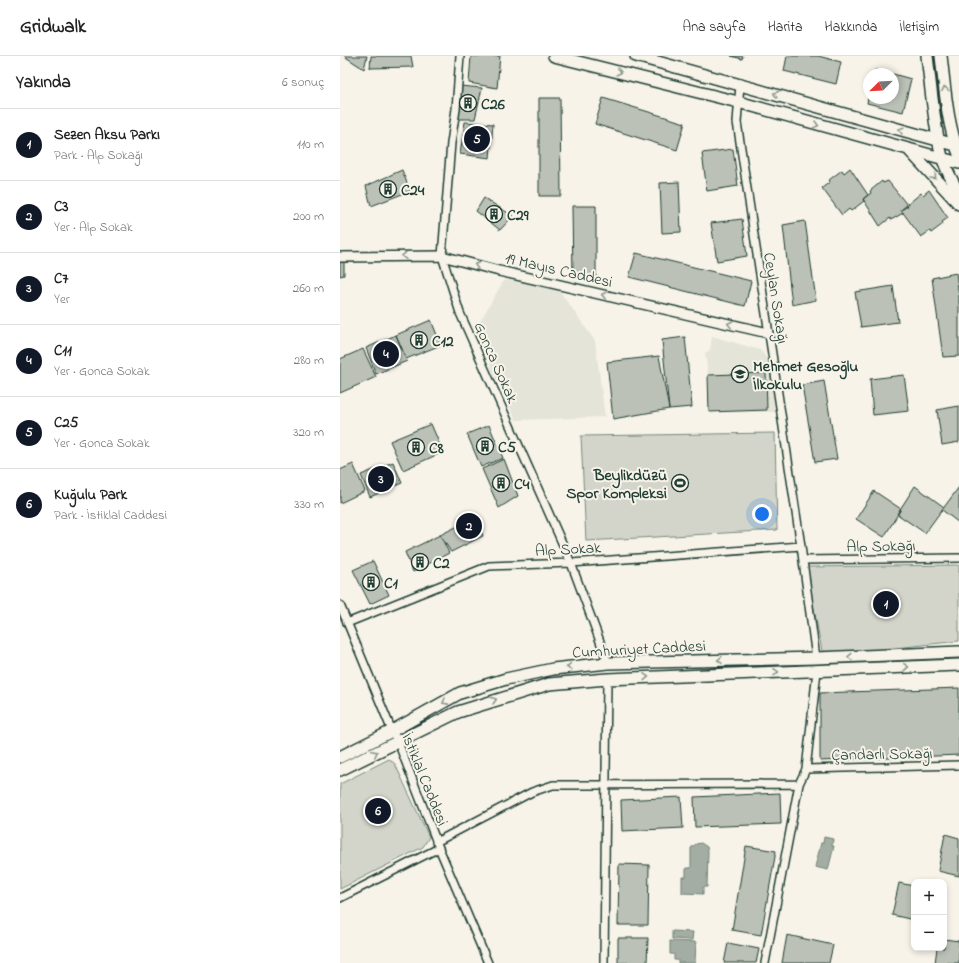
<!DOCTYPE html>
<html lang="tr">
<meta charset="utf-8">
<style>
body{margin:0;font-family:"Indie Flower",sans-serif;background:#f6f6f6;color:#222}
.controls{position:absolute;right:12px;bottom:12px;display:grid;overflow:hidden;border-radius:8px;box-shadow:0 2px 6px #0003}
.controls button{width:36px;height:36px;display:grid;place-items:center;padding:0;border:0;border-bottom:1px solid #e0e0e0;background:#fff;color:#222;font:20px sans-serif}
.compass{position:absolute;left:523px;top:12px;width:36px;height:36px;border-radius:50%;background:#fff;box-shadow:0 2px 6px #0003;rotate:246deg}
.you{position:absolute;left:422px;top:458px;width:14px;height:14px;margin:-10px;border:3px solid #fff;border-radius:50%;background:#1a73e8;box-shadow:0 0 0 6px #1a73e833}
.badge{display:grid;place-items:center;width:26px;height:26px;border-radius:50%;background:#111827;color:#fff;font-size:13px;font-weight:700}
.pin{position:absolute;translate:-50% -50%;border:2px solid #fff;box-shadow:0 1px 4px #0006}
.list{margin:0;padding:0;list-style:none}
h2{display:flex;justify-content:space-between;align-items:center;height:52px;margin:0;padding:0 16px;font-size:17px}
h2 small{font-size:13px;font-weight:400;color:#767676}
.list li{display:grid;grid-template-columns:26px 1fr auto;gap:12px;align-items:center;box-sizing:border-box;height:72px;padding:0 16px;border-top:1px solid #e0e0e0}
.list b{display:block;font-size:15px;white-space:nowrap}
.list p{margin:0;font-size:13px;white-space:nowrap;color:#767676}
.list em{font-size:13px;font-style:normal;color:#767676}
.map{position:relative;flex:none;width:619px;height:907px;overflow:hidden}
header{display:flex;align-items:center;gap:24px;box-sizing:border-box;height:56px;padding:0 20px;background:#fff;border-bottom:1px solid #e0e0e0}
header strong{font-size:19px}
nav{display:flex;gap:22px;margin-inline-start:auto;font-size:14px}
main{display:flex}
aside{flex:1;background:#fff}
.map>svg:first-child{display:block}
.built{fill:#e5e4d9}
.green{fill:#d3d5ca;stroke:#79897f}
.water{fill:#a4ada3;stroke:#6f8077}
.building{fill:#bbc1b6;stroke:#1f3d34}
.lines{fill:none;stroke-linecap:round;stroke-linejoin:round}
.minor-casing{stroke:#1f3d34;stroke-width:10}
.tertiary-casing{stroke:#1f3d34;stroke-width:12}
.secondary-casing{stroke:#1f3d34;stroke-width:14}
.minor{stroke:#f7f3e8;stroke-width:7}
.tertiary{stroke:#f7f3e8;stroke-width:9}
.secondary{stroke:#f7f3e8;stroke-width:11}
.oneway{stroke:#8b988e}
.labels{text-anchor:middle;stroke-width:4;stroke-linejoin:round;paint-order:stroke}
.poi-label{font-size:16px;font-weight:bold;fill:#1f3d34;stroke:#f7f3e8;text-anchor:start}
.street-label{font-size:16px;fill:#1f3d34;stroke:#f7f3e8}
</style>
<header>
<strong>Gridwalk</strong>
<nav><a>Ana sayfa</a><a>Harita</a><a>Hakkında</a><a>İletişim</a></nav>
</header>
<main>
<aside>
<h2>Yakında<small>6 sonuç</small></h2>
<ul class="list">
<li><span class="badge">1</span><div><b>Sezen Aksu Parkı</b><p>Park · Alp Sokağı</p></div><em>110 m</em></li>
<li><span class="badge">2</span><div><b>C3</b><p>Yer · Alp Sokak</p></div><em>200 m</em></li>
<li><span class="badge">3</span><div><b>C7</b><p>Yer</p></div><em>260 m</em></li>
<li><span class="badge">4</span><div><b>C11</b><p>Yer · Gonca Sokak</p></div><em>280 m</em></li>
<li><span class="badge">5</span><div><b>C25</b><p>Yer · Gonca Sokak</p></div><em>320 m</em></li>
<li><span class="badge">6</span><div><b>Kuğulu Park</b><p>Park · İstiklal Caddesi</p></div><em>330 m</em></li>
</ul>
</aside>
<div class="map">
<svg width="619" height="907" viewBox="0 0 619 907">
<rect width="100%" height="100%" fill="#f7f3e8"/>
<filter id="ink" filterUnits="userSpaceOnUse"><feTurbulence type="fractalNoise" baseFrequency=".025" numOctaves="2"/><feDisplacementMap in="SourceGraphic" scale="8" xChannelSelector="R" yChannelSelector="G"/><feConvolveMatrix kernelMatrix="1 2 1 2 8 2 1 2 1" color-interpolation-filters="sRGB"/></filter>
<g filter="url(#ink)">
<!-- built -->
<path class="built" d="M 164,224 L 214,227 L 255,285 L 265,361 L 176,364 L 152,314 L 139,267 Z
M 372,280 L 420,294 L 426,301 L 432,317 L 435,356 L 369,356 L 368,319 L 365,297 L 370,294 Z"/>
<!-- green -->
<path class="green" d="M 435,377 L 437,474 L 246,485 L 241,380 Z
M 619,509 L 619,585 L 483,600 L 466,511 Z
M 49,703 L 55,708 L 89,781 L 83,791 L 0,833 L 0,728 Z"/>
<!-- water -->
<path class="water" d="M 484,781 L 493,783 L 492,790 L 494,790 L 488,814 L 475,811 L 481,787 L 483,787 Z
M 361,787 L 367,791 L 368,795 L 367,831 L 363,831 L 363,838 L 342,837 L 342,821 L 346,821 L 346,812 L 351,812 L 351,792 L 356,788 Z
M 332,875 L 353,876 L 352,884 L 332,883 Z
M 330,885 L 356,886 L 355,907 L 338,907 L 338,904 L 334,904 L 334,898 L 330,898 Z"/>
<!-- building -->
<path class="building" d="M 4,0 L 27,0 L 24,13 Z
M 31,0 L 71,0 L 73,11 L 30,12 Z
M 131,0 L 160,0 L 157,32 L 129,27 Z
M 391,0 L 403,0 L 402,3 Z
M 447,0 L 478,0 L 501,6 L 496,28 L 444,15 Z
M 535,14 L 552,18 L 534,18 Z
M 553,18 L 571,23 L 563,56 L 527,47 L 529,37 L 529,42 L 553,42 Z
M 120,30 L 142,32 L 135,63 L 117,63 Z
M 199,42 L 220,42 L 221,140 L 199,140 Z
M 263,42 L 345,67 L 337,94 L 255,68 Z
M 125,66 L 153,68 L 150,102 L 120,98 Z
M 393,93 L 398,130 L 367,135 L 362,97 Z
M 510,112 L 528,139 L 523,143 L 524,145 L 511,155 L 509,153 L 502,159 L 482,132 L 490,126 L 489,124 L 502,114 L 504,117 Z
M 62,114 L 70,135 L 31,150 L 26,130 Z
M 542,125 L 543,127 L 548,125 L 568,150 L 561,154 L 563,157 L 551,164 L 550,162 L 540,170 L 523,143 L 531,137 L 530,135 Z
M 339,126 L 341,176 L 322,177 L 320,127 Z
M 589,134 L 608,162 L 602,166 L 603,168 L 591,177 L 590,175 L 581,181 L 561,154 L 581,137 L 583,139 Z
M 144,142 L 173,160 L 160,174 L 136,155 Z
M 232,150 L 256,150 L 256,221 L 233,222 Z
M 402,163 L 407,200 L 377,205 L 371,167 Z
M 465,165 L 476,244 L 452,249 L 443,169 Z
M 296,197 L 411,225 L 405,250 L 289,221 Z
M 0,205 L 4,205 L 4,219 L 0,220 Z
M 616,217 L 619,241 L 619,300 L 603,301 L 592,222 Z
M 553,230 L 558,266 L 521,271 L 515,236 Z
M 91,264 L 101,289 L 66,303 L 56,279 Z
M 56,279 L 67,305 L 36,318 L 26,292 Z
M 345,281 L 352,351 L 329,353 L 322,284 Z
M 23,293 L 36,321 L 0,337 L 0,303 Z
M 319,300 L 329,353 L 273,363 L 267,306 Z
M 426,317 L 427,354 L 369,356 L 368,319 Z
M 564,319 L 569,355 L 533,359 L 530,323 Z
M 484,325 L 497,403 L 475,406 L 462,329 Z
M 619,350 L 619,386 L 602,389 L 597,354 Z
M 91,368 L 103,396 L 63,414 L 50,385 Z
M 149,369 L 163,402 L 141,411 L 127,378 Z
M 164,403 L 178,440 L 159,452 L 142,413 Z
M 53,406 L 62,427 L 30,441 L 21,419 Z
M 13,408 L 25,435 L 0,447 L 0,414 Z
M 575,430 L 604,451 L 585,477 L 557,458 Z
M 619,431 L 619,467 L 602,454 Z
M 534,435 L 561,453 L 544,481 L 516,463 Z
M 136,461 L 143,480 L 111,496 L 100,479 Z
M 100,479 L 109,497 L 73,516 L 65,496 Z
M 33,505 L 49,539 L 30,548 L 13,514 Z
M 619,632 L 619,699 L 480,705 L 480,637 Z
M 440,737 L 441,768 L 355,771 L 354,741 Z
M 341,741 L 343,772 L 282,775 L 281,744 Z
M 605,778 L 619,782 L 619,820 L 598,815 Z
M 406,790 L 436,795 L 421,879 L 392,874 Z
M 279,808 L 309,809 L 308,869 L 278,869 Z
M 559,827 L 574,830 L 574,864 L 552,859 Z
M 447,879 L 493,889 L 489,907 L 442,907 Z
M 278,882 L 308,882 L 307,907 L 278,907 Z
M 604,883 L 619,885 L 619,907 L 595,907 L 597,892 L 604,892 Z
M 388,887 L 419,893 L 416,907 L 384,907 Z"/>
<g class="lines">
<!-- minor casing -->
<g class="minor-casing">
<path id="minor" d="M 120,0 L 116,53 L 111,87 L 102,200 L 120,257 L 231,507 L 268,607
M 400,29 L 397,66 L 461,490 L 476,602
M 463,504 L 619,502
M 0,549 L 52,675 L 58,686 L 99,792 L 148,907
M 7,567 L 149,510 L 231,507 L 461,490
M 466,713 L 619,709
M 96,786 L 192,736 L 213,729 L 459,728
M 0,842 L 99,792
M 264,907 L 267,623
M 425,907 L 459,728 L 466,713 L 477,615"/>
</g>
<!-- tertiary casing -->
<g class="tertiary-casing">
<path id="tertiary" d="M 0,201 L 102,200 L 159,215 L 428,277"/>
</g>
<!-- secondary casing -->
<g class="secondary-casing">
<path id="secondary" d="M 214,0 L 398,46 L 619,107
M 296,0 L 619,90
M 587,0 C 591,32 594,70 602,101 C 606,114 613,126 619,138
M 601,0 C 605,33 607,68 619,98
M 570,95 L 619,148
M 0,701 L 52,675 L 120,637 L 166,623 L 213,613 L 268,607 L 476,602 L 619,596
M 0,714 L 118,656 L 209,628 L 267,623 L 619,609"/>
</g>
<!-- minor -->
<use href="#minor" class="minor"/>
<!-- tertiary -->
<use href="#tertiary" class="tertiary"/>
<!-- secondary -->
<use href="#secondary" class="secondary"/>
</g>
<!-- one-way arrows -->
<defs><path id="oneway-chevron" d="M-2-3.5L2.5 0L-2 3.5" fill="none" stroke-width="1.6" stroke-linecap="round" stroke-linejoin="round"/></defs>
<g class="oneway">
<use href="#oneway-chevron" transform="translate(279 16) rotate(14)"/>
<use href="#oneway-chevron" transform="translate(605 33) rotate(-98)"/>
<use href="#oneway-chevron" transform="translate(436 38) rotate(-164)"/>
<use href="#oneway-chevron" transform="translate(476 69) rotate(15)"/>
<use href="#oneway-chevron" transform="translate(561 74) rotate(-164)"/>
<use href="#oneway-chevron" transform="translate(594 121) rotate(47)"/>
<use href="#oneway-chevron" transform="translate(64 200) rotate(179)"/>
<use href="#oneway-chevron" transform="translate(137 209) rotate(-164)"/>
<use href="#oneway-chevron" transform="translate(264 239) rotate(-167)"/>
<use href="#oneway-chevron" transform="translate(390 268) rotate(-167)"/>
<use href="#oneway-chevron" transform="translate(510 601) rotate(177)"/>
<use href="#oneway-chevron" transform="translate(380 604) rotate(179)"/>
<use href="#oneway-chevron" transform="translate(229 611) rotate(173)"/>
<use href="#oneway-chevron" transform="translate(566 611) rotate(-3)"/>
<use href="#oneway-chevron" transform="translate(436 616) rotate(-2)"/>
<use href="#oneway-chevron" transform="translate(306 621) rotate(-2)"/>
<use href="#oneway-chevron" transform="translate(154 644) rotate(-16)"/>
<use href="#oneway-chevron" transform="translate(105 646) rotate(151)"/>
<use href="#oneway-chevron" transform="translate(35 697) rotate(-26)"/>
</g>
</g>
<!-- icons -->
<defs>
<g id="building-ring" transform="scale(0.9)"><circle r="9.5" fill="#f7f3e8" stroke="#1f3d34" stroke-width="1.5"/><path d="M-4-6H4V6H1V3H-1V6H-4ZM-2.5-4.3h1.7v1.8h-1.7ZM.8-4.3h1.7v1.8H.8ZM-2.5-1h1.7V.8h-1.7ZM.8-1h1.7V.8H.8Z" fill="#1f3d34"/></g>
<g id="school-ring" transform="scale(0.9)"><circle r="9.5" fill="#f7f3e8" stroke="#1f3d34" stroke-width="1.5"/><path d="M0-5L7-2L0 1L-7-2ZM-4 1L0 2.5L4 1V4Q0 6-4 4Z" fill="#1f3d34"/></g>
<g id="stadium-ring" transform="scale(0.9)"><circle r="9.5" fill="#f7f3e8" stroke="#1f3d34" stroke-width="1.5"/><path d="M0-5a6.5 5 0 1 0 0 10a6.5 5 0 1 0 0-10ZM-3.5-1.8h7v3.6h-7Z" fill="#1f3d34"/></g>
</defs>
<g fill-rule="evenodd">
<use href="#building-ring" x="128" y="47"/>
<use href="#building-ring" x="48" y="133"/>
<use href="#building-ring" x="154" y="158"/>
<use href="#building-ring" x="79" y="284"/>
<use href="#school-ring" x="400" y="318"/>
<use href="#building-ring" x="145" y="390"/>
<use href="#building-ring" x="76" y="391"/>
<use href="#building-ring" x="161" y="427"/>
<use href="#stadium-ring" x="340" y="427"/>
<use href="#building-ring" x="80" y="506"/>
<use href="#building-ring" x="31" y="526"/>
</g>
<g class="labels">
<!-- poi labels -->
<g class="poi-label">
<text x="141" y="53">C26</text>
<text x="61" y="139">C24</text>
<text x="167" y="164">C29</text>
<text x="92" y="290">C12</text>
<text x="413" y="315">Mehmet Gesoğlu<tspan x="413" dy="18">İlkokulu</tspan></text>
<text x="158" y="396">C5</text>
<text x="89" y="397">C8</text>
<text x="327" y="424" text-anchor="end">Beylikdüzü<tspan x="327" dy="18">Spor Kompleksi</tspan></text>
<text x="174" y="433">C4</text>
<text x="93" y="512">C2</text>
<text x="44" y="532">C1</text>
</g>
<!-- street labels -->
<g class="street-label">
<text transform="translate(219 213) rotate(13)" y="6">19 Mayıs Caddesi</text>
<text transform="translate(437 242) rotate(81)" y="6">Ceylan Sokağı</text>
<text transform="translate(157 306) rotate(66)" y="6">Gonca Sokak</text>
<text transform="translate(541 489) rotate(-1)" y="6">Alp Sokağı</text>
<text transform="translate(228 492) rotate(-3)" y="6">Alp Sokak</text>
<text transform="translate(299 592) rotate(-3)" y="6">Cumhuriyet Caddesi</text>
<text transform="translate(542 697) rotate(-1)" y="6">Çandarlı Sokağı</text>
<text transform="translate(86 723) rotate(68)" y="6">İstiklal Caddesi</text>
</g>
</g>
</svg>
<div class="controls">
<button>+</button>
<button>−</button>
</div>
<svg class="compass" viewBox="-18 -18 36 36"><path d="M0-13l5 13h-10z" fill="#e53935"/><path d="M0 13l5-13h-10z" fill="#767676"/></svg>
<div class="you"></div>
<div class="pin badge" style="left:546px;top:548px">1</div>
<div class="pin badge" style="left:129px;top:470px">2</div>
<div class="pin badge" style="left:41px;top:423px">3</div>
<div class="pin badge" style="left:46px;top:298px">4</div>
<div class="pin badge" style="left:137px;top:83px">5</div>
<div class="pin badge" style="left:38px;top:755px">6</div>
</div>
</main>
